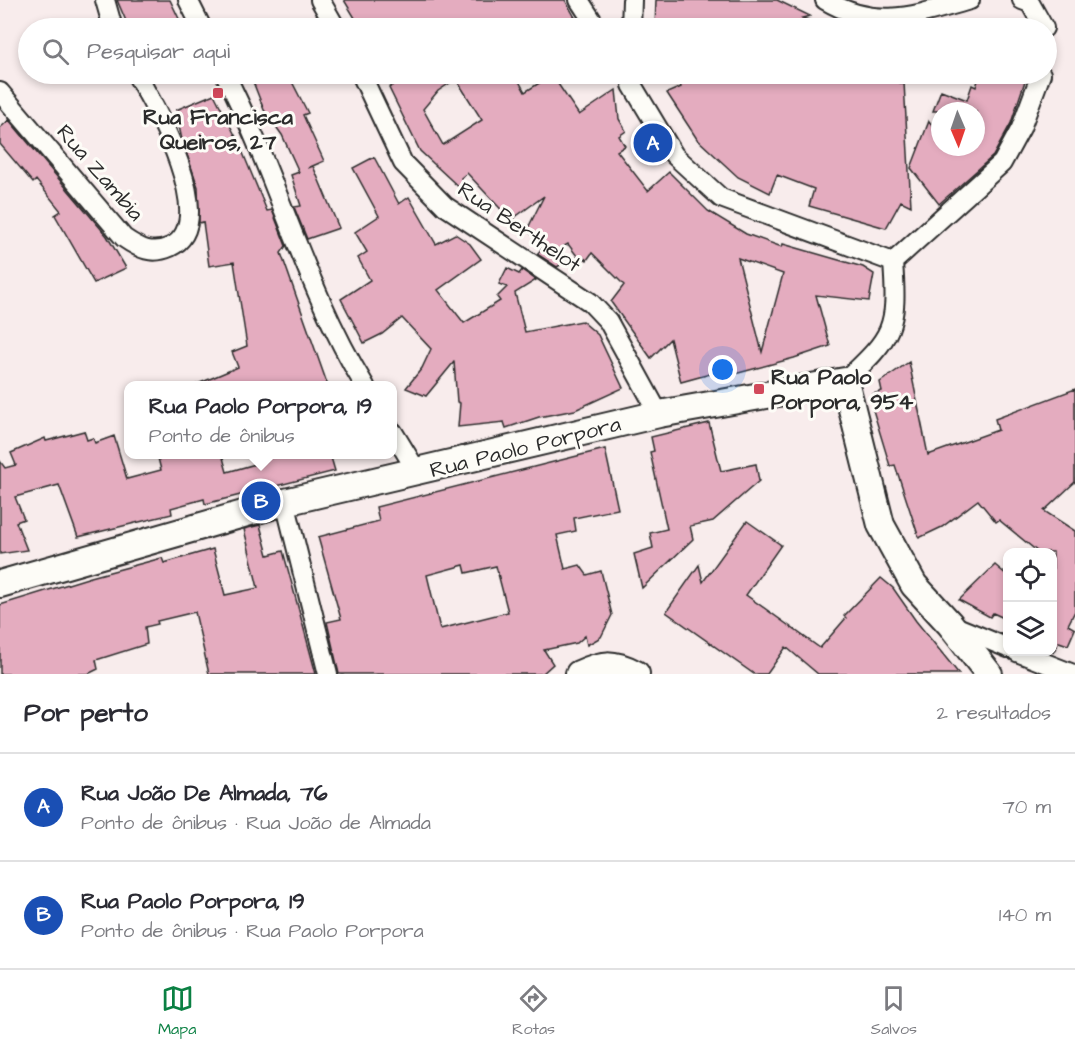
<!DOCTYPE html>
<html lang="pt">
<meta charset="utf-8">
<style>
body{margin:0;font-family:"Architects Daughter",sans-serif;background:#f2f2f3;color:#2b2b33}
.controls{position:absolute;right:18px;bottom:18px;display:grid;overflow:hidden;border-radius:12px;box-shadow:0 3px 9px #0003}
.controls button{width:54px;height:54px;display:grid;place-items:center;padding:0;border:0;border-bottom:2px solid #e1e1e2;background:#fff;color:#2b2b33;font:30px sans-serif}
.compass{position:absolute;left:931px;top:102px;width:54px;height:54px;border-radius:50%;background:#fff;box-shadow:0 3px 9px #0003;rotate:178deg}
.you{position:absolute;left:723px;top:370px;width:21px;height:21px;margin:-15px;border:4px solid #fff;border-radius:50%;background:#1a73e8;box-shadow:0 0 0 9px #1a73e833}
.badge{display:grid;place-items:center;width:39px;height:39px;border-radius:50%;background:#0b8043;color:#fff;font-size:20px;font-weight:700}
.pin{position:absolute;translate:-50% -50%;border:3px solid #fff;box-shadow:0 2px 6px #0006}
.popup{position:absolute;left:124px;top:381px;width:273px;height:78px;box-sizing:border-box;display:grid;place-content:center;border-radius:12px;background:#fff;filter:drop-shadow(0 2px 4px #0005);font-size:20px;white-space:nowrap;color:#7c7c81}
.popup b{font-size:22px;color:#2b2b33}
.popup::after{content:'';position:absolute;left:50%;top:100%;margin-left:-12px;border:12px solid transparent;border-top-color:#fff}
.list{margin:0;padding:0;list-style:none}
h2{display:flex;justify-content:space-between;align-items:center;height:78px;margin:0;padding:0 24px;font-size:26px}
h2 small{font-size:20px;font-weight:400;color:#7c7c81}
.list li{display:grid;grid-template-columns:39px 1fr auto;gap:18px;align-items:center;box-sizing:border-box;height:108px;padding:0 24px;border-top:2px solid #e1e1e2}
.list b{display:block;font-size:22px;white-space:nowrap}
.list p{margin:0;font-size:20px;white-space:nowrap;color:#7c7c81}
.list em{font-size:20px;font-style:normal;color:#7c7c81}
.icon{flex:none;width:33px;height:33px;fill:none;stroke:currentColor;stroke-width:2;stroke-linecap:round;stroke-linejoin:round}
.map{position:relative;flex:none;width:1075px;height:674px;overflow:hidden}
.search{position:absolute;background:#fff;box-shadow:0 3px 9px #0003;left:18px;right:18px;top:18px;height:66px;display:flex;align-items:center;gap:15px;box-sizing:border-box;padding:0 21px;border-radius:33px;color:#7c7c81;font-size:22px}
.sheet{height:294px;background:#fff}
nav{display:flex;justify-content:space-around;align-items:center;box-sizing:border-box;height:84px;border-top:2px solid #e1e1e2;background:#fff;font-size:16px;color:#7c7c81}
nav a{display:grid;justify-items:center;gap:3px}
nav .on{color:#0b8043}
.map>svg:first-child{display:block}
.building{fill:#e4acbf;stroke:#2b2b2b;stroke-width:1.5;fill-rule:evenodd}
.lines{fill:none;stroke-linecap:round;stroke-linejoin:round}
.street-casing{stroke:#2b2b2b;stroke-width:22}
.secondary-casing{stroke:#2b2b2b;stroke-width:30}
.street{stroke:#fdfcf7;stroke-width:18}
.secondary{stroke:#fdfcf7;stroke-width:26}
.poi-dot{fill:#d1495b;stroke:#fdfcf7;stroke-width:2}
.labels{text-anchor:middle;stroke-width:6;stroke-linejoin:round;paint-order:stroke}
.poi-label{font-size:22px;font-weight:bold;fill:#2b2b2b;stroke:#fdfcf7}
.street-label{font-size:22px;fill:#2b2b2b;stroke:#fdfcf7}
</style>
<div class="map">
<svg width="1075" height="674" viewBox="0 0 1075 674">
<rect width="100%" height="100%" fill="#f8ecec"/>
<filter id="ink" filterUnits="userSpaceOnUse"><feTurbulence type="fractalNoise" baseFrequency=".0167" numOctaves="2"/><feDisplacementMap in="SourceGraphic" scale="12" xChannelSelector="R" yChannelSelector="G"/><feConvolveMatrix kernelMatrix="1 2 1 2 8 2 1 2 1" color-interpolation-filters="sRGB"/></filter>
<g filter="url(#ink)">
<!-- building -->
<path class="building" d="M 117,0 L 170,0 L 182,25 L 171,28 L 129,28 Z
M 344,0 L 565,0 L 577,21 L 566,28 L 361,28 Z
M 656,0 L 777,0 L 810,16 L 802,18 L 822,24 L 821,28 L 655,28 Z
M 250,74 L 288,74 L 308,113 L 303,115 L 324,161 L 308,168 L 313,166 L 339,228 L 307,239 L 294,207 L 301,206 L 291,175 L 299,172 L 282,135 L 264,110 Z
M 409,74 L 515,74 L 525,92 L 552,75 L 579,115 L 616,90 L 619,119 L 626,131 L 619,136 L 625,146 L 617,151 L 648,191 L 669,172 L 708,211 L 746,234 L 782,247 L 783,244 L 863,267 L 874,274 L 869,301 L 816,295 L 830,346 L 794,358 L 716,379 L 714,373 L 681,382 L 670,339 L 651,358 L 611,302 L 624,285 L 592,253 L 587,260 L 582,257 L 580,260 L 568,244 L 559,249 L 565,262 L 557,267 L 537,254 L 545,245 L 527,230 L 544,196 L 511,220 L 467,173 L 461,178 L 467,189 L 464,192 L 420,151 L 389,88 ZM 456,79 L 482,120 L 443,145 L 423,109 L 438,91 ZM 738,258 L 783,274 L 762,352 Z
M 676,74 L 900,74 L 900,83 L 904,83 L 911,206 L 901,201 L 886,228 L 809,206 L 814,189 L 777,175 L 770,193 L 738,177 L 697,139 L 667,93 L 681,87 Z
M 980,74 L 1005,74 L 1025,81 L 1011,123 L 993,156 L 939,204 L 911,168 L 929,121 L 940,135 L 940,147 L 976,147 L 976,111 L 933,111 L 941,90 L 967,100 L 972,85 L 976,87 Z
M 214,94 L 238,141 L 267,211 L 272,210 L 286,246 L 281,253 L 328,386 L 193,386 L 238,367 L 232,352 L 247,346 L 234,262 L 209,266 L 203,222 L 199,223 L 198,187 L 182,140 L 179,126 L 182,124 L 176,110 Z
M 9,120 L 107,236 L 126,268 L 94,283 L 55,215 L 61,211 L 36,180 L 33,183 L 0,144 L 0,128 Z
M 374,157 L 399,204 L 409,197 L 436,244 L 455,234 L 470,244 L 481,259 L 438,290 L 464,323 L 500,301 L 497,297 L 507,287 L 499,284 L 507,268 L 519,274 L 522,270 L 536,280 L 515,293 L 525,332 L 582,321 L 598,335 L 623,388 L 575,410 L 539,417 L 506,428 L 504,422 L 458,427 L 460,403 L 457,402 L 454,362 L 426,396 L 406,388 L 422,368 L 431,349 L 402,318 L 382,334 L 364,343 L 341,299 L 370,280 L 358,258 L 367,252 L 355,232 L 379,216 L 353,168 Z
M 909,362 L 928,455 L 998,430 L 995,419 L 1075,389 L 1075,482 L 1044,511 L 1075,531 L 1075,611 L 1068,625 L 1075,629 L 1068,645 L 1059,642 L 1053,653 L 1053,552 L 1038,552 L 999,520 L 996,522 L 978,500 L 942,527 L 919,538 L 895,465 L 890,466 L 873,410 L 873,394 L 882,391 L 880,382 Z
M 709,423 L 721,471 L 756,464 L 759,481 L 713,521 L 690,526 L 693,539 L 642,588 L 634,554 L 653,548 L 650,533 L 667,529 L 650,452 L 654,451 L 651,437 Z
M 84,431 L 87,440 L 93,438 L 95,443 L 114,436 L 127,479 L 161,470 L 157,454 L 222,454 L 227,472 L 266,461 L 264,454 L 330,454 L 335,471 L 205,504 L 204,499 L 171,508 L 172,514 L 78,537 L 59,485 L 15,497 L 24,519 L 16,522 L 27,550 L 0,554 L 0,461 L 5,468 L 16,465 L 11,453 L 45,438 L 46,441 Z
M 605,449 L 618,509 L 574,518 L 576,531 L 557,535 L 565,569 L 580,565 L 587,575 L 601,571 L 612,615 L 601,637 L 587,645 L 585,636 L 577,643 L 544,650 L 553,664 L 542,674 L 339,674 L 327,622 L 341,619 L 318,537 L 379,521 L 376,507 ZM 464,565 L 466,573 L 496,566 L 508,612 L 440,629 L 427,575 Z
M 747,521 L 781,545 L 746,595 L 820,648 L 846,618 L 844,616 L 881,578 L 893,588 L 916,621 L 959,674 L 818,674 L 786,647 L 767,674 L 754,674 L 666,612 L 699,565 L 703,582 Z
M 260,525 L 268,555 L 283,551 L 316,674 L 209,674 L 195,612 L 157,621 L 158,624 L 145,627 L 147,644 L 96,660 L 98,669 L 88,674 L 0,674 L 0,605 L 91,577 L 162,558 L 164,563 L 213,549 L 225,595 L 258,588 L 244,529 Z
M 995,565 L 1008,576 L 1008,620 L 993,613 L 990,617 L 959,600 Z"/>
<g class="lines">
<!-- street casing -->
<g class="street-casing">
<path id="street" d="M 105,0 L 113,28
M 188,0 L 202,28
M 320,0 L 336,28
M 579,0 L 597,28
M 825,0 C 877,31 916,15 970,0
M 1022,0 L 1030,3 L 1044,28
M 631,28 L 632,0
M 225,74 C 277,175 305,288 365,386
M 361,74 L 403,163 L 445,206 L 590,302 L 608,321 L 659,414
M 632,74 L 632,85 L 674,155 L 721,198 L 893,262
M 0,92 L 124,238 C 140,249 152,255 170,247 C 221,223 155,106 136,74
M 893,262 L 1002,163 L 1021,128 L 1041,74
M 845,381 C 893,336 898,329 893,262
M 393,432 L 418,473
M 285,502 L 328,674
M 952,625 L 1008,648
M 1017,652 L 1073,674"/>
</g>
<!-- secondary casing -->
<g class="secondary-casing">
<path id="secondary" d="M 0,584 L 285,502 L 659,414 L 845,381 L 881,525 L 914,585 L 950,624 L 989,674
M 579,674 C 602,663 613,662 636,674"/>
</g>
<!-- street -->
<use href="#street" class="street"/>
<!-- secondary -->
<use href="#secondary" class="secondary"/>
</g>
</g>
<!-- markers -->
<g class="poi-dot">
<rect x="212" y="87" width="12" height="12" rx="3"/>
<rect x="753" y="383" width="12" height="12" rx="3"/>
</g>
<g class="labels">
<!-- poi labels -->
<g class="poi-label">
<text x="218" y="124">Rua Francisca<tspan x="218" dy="25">Queiros, 27</tspan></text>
<text x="771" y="384" text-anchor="start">Rua Paolo<tspan x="771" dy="25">Porpora, 954</tspan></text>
</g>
<!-- street labels -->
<g class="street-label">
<text transform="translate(101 172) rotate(49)" y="8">Rua Zambia</text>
<text transform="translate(520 226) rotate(34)" y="8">Rua Berthelot</text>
<text transform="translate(525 446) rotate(-14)" y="8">Rua Paolo Porpora</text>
</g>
</g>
</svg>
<div class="controls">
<button><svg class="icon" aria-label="locate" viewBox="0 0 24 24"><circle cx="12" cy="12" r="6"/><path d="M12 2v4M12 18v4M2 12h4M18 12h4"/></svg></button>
<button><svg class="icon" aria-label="layers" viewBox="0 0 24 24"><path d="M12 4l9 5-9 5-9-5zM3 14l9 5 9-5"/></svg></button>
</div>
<svg class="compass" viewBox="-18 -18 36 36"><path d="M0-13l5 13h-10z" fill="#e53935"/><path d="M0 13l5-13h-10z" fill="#7c7c81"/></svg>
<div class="you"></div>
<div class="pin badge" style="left:653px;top:143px;background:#1a4fb4">A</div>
<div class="pin badge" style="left:261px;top:501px;background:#1a4fb4">B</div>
<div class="popup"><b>Rua Paolo Porpora, 19</b>Ponto de ônibus</div>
<div class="search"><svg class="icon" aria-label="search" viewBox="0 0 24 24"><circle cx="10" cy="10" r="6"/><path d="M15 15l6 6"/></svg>Pesquisar aqui</div>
</div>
<section class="sheet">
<h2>Por perto<small>2 resultados</small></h2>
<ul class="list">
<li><span class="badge" style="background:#1a4fb4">A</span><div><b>Rua João De Almada, 76</b><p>Ponto de ônibus · Rua João de Almada</p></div><em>70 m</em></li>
<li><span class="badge" style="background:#1a4fb4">B</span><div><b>Rua Paolo Porpora, 19</b><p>Ponto de ônibus · Rua Paolo Porpora</p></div><em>140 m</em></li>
</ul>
</section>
<nav>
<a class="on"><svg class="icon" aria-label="map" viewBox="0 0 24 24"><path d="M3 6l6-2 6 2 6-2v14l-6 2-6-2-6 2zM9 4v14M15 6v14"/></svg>Mapa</a>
<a><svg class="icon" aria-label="directions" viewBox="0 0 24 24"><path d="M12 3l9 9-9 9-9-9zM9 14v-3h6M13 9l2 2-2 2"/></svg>Rotas</a>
<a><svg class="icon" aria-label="saved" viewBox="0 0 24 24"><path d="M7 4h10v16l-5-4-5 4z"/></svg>Salvos</a>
</nav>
